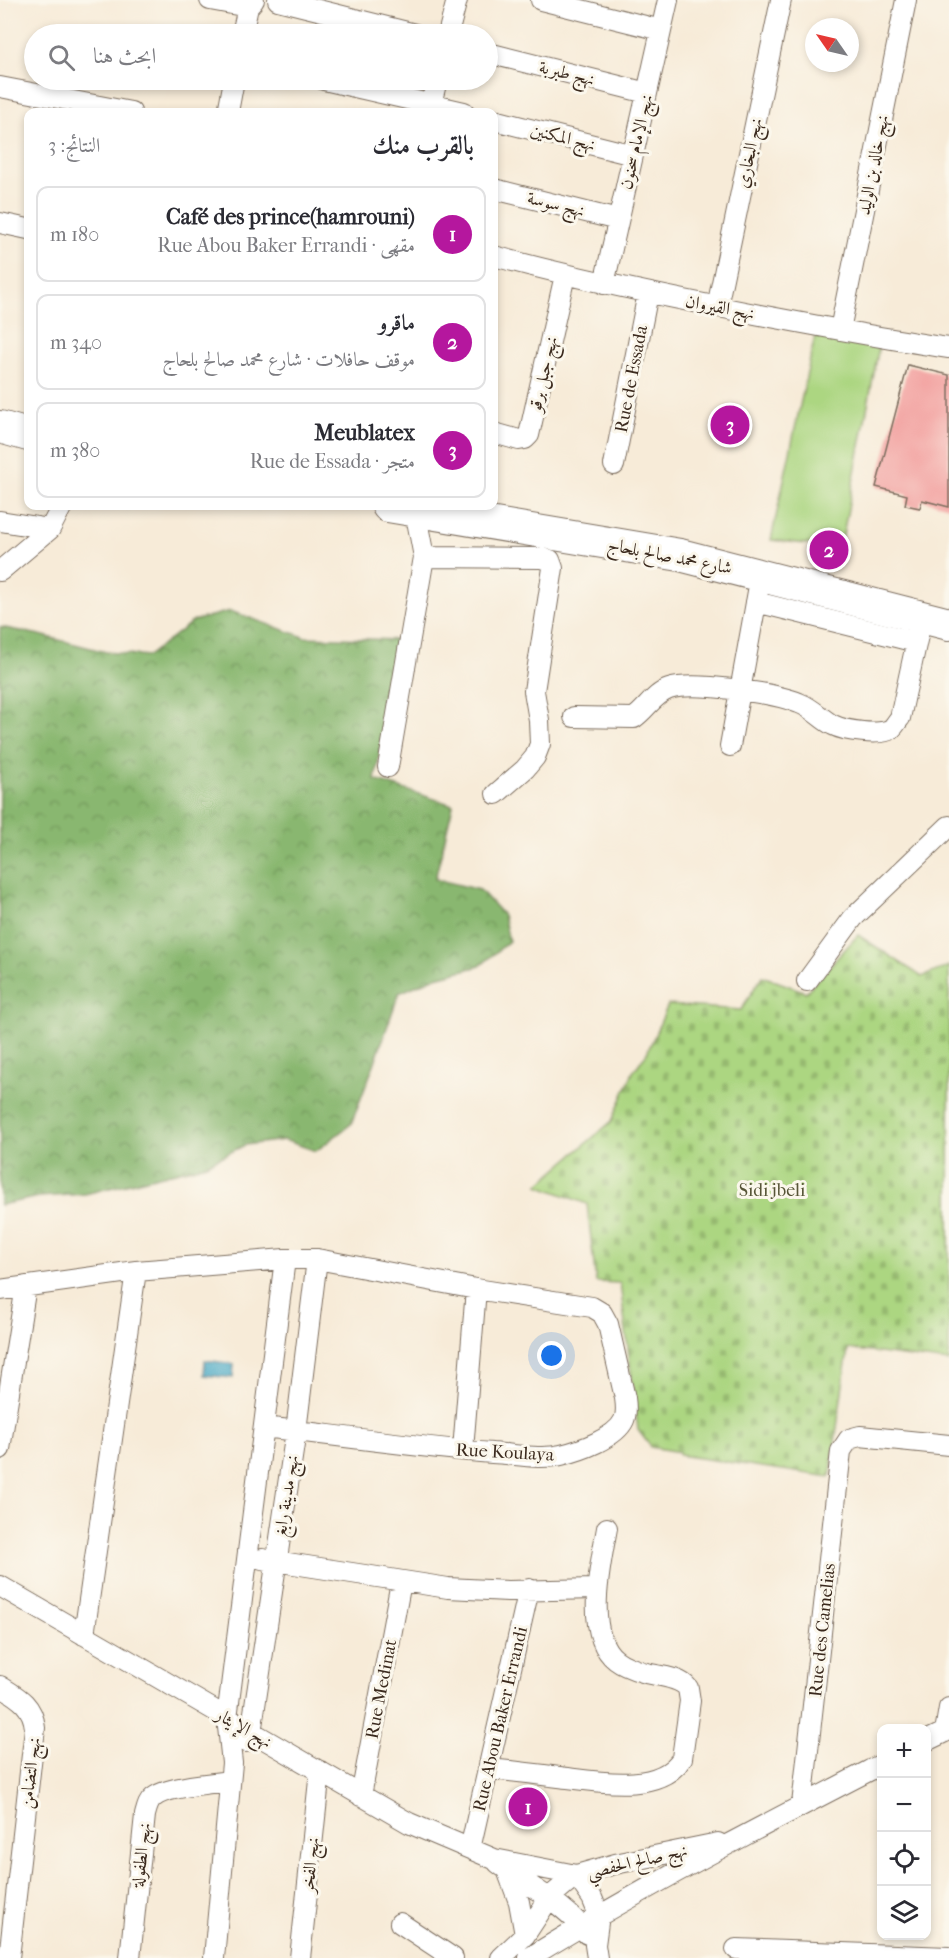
<!DOCTYPE html>
<html lang="ar">
<meta charset="utf-8">
<style>
body{margin:0;font-family:"IM FELL French Canon",Amiri,serif;background:#f2f2f3;color:#2b2b33;direction:rtl}
.controls{position:absolute;right:18px;bottom:18px;display:grid;overflow:hidden;border-radius:12px;box-shadow:0 3px 9px #0003}
.controls button{width:54px;height:54px;display:grid;place-items:center;padding:0;border:0;border-bottom:2px solid #e1e1e2;background:#fff;color:#2b2b33;font:30px sans-serif}
.compass{position:absolute;left:805px;top:18px;width:54px;height:54px;border-radius:50%;background:#fff;box-shadow:0 3px 9px #0003;rotate:304deg}
.you{position:absolute;left:552px;top:1356px;width:21px;height:21px;margin:-15px;border:4px solid #fff;border-radius:50%;background:#1a73e8;box-shadow:0 0 0 9px #1a73e833}
.badge{display:grid;place-items:center;width:39px;height:39px;border-radius:50%;background:#b5179e;color:#fff;font-size:20px;font-weight:700}
.pin{position:absolute;translate:-50% -50%;border:3px solid #fff;box-shadow:0 2px 6px #0006}
.list{margin:0;padding:0;list-style:none}
h2{display:flex;justify-content:space-between;align-items:center;height:78px;margin:0;padding:0 24px;font-size:26px}
h2 small{font-size:20px;font-weight:400;color:#7c7c81}
.list li{display:grid;grid-template-columns:39px 1fr auto;gap:18px;align-items:center;box-sizing:border-box;height:96px;margin:0 12px 12px;padding:0 12px;border:2px solid #e1e1e2;border-radius:12px}
.list b{display:block;font-size:22px;white-space:nowrap}
.list p{margin:0;font-size:20px;white-space:nowrap;color:#7c7c81}
.list em{font-size:20px;font-style:normal;color:#7c7c81}
.icon{flex:none;width:33px;height:33px;fill:none;stroke:currentColor;stroke-width:2;stroke-linecap:round;stroke-linejoin:round}
.map{position:relative;flex:none;width:949px;height:1958px;overflow:hidden;direction:ltr}
.search{position:absolute;background:#fff;box-shadow:0 3px 9px #0003;left:24px;top:24px;width:474px;height:66px;display:flex;align-items:center;gap:15px;box-sizing:border-box;padding:0 21px;border-radius:33px;color:#7c7c81;font-size:22px}
.panel{position:absolute;background:#fff;box-shadow:0 3px 9px #0003;left:24px;top:108px;width:474px;height:402px;border-radius:12px;direction:rtl}
.map>svg:first-child{display:block}
.grass{fill:#acd681;stroke:#748050;stroke-width:1.5}
.forest{fill:url(#forest-crowns);stroke:#627046;stroke-width:1.5}
.cemetery{fill:url(#cemetery-stones);stroke:#748050;stroke-width:1.5}
.water{fill:#46a8c5;stroke:#406972;stroke-width:1.5}
.building{fill:#f29c9b}
.lines{fill:none;stroke-linecap:round;stroke-linejoin:round}
.street-casing{stroke:#7d6e5f;stroke-width:22}
.primary-casing{stroke:#7d6e5f;stroke-width:34}
.street{stroke:#fff;stroke-width:20}
.primary{stroke:#fff;stroke-width:32}
.labels{text-anchor:middle;stroke-width:6;stroke-linejoin:round;paint-order:stroke}
.street-label{font-size:18px;fill:#3b2a1e;stroke:#fbf7ec}
.park-label{font-size:18px;fill:#575537;stroke:#fbf7ec}
</style>
<div class="map">
<svg width="949" height="1958" viewBox="0 0 949 1958">
<defs>
<pattern id="forest-crowns" width="20" height="18" patternUnits="userSpaceOnUse" patternTransform="scale(1.5)"><rect width="20" height="18" fill="#89b76f"/><path d="M2 6a3 3 0 1 1 6 0M12 15a3 3 0 1 1 6 0" fill="none" stroke="#71955b"/></pattern>
<pattern id="cemetery-stones" width="16" height="16" patternUnits="userSpaceOnUse" patternTransform="scale(1.5)"><rect width="16" height="16" fill="#acd681"/><path d="M2 7V4a2 2 0 0 1 4 0v3zM10 15v-3a2 2 0 0 1 4 0v3z" fill="#95b86f"/></pattern>
</defs>
<rect width="100%" height="100%" fill="#fbf7ec"/>
<filter id="ink" filterUnits="userSpaceOnUse"><feTurbulence type="fractalNoise" baseFrequency=".0167" numOctaves="2"/><feDisplacementMap in="SourceGraphic" scale="12" xChannelSelector="R" yChannelSelector="G"/><feConvolveMatrix kernelMatrix="1 2 1 2 8 2 1 2 1" color-interpolation-filters="sRGB"/></filter>
<filter id="wash" filterUnits="userSpaceOnUse"><feTurbulence type="fractalNoise" baseFrequency=".008" numOctaves="4" result="noise"/><feDisplacementMap in="SourceGraphic" scale="24" xChannelSelector="R" yChannelSelector="G"/><feGaussianBlur stdDeviation="1.35" result="paint"/><feColorMatrix in="noise" values="0 0 0 0 0 0 0 0 0 0 0 0 0 0 0 0 0 1.4 0 .05"/><feComposite in="paint" operator="in"/></filter>
<g filter="url(#wash)">
<rect width="100%" height="100%" fill="#f7ebd8"/>
<!-- grass -->
<path class="grass" d="M 815,336 L 879,347 L 841,545 L 843,548 L 771,540 Z"/>
<!-- forest -->
<path class="forest" d="M 230,611 L 304,637 L 399,640 L 375,780 L 453,805 L 435,879 L 480,890 L 503,915 L 509,941 L 480,966 L 436,977 L 399,993 L 375,1062 L 351,1124 L 316,1151 L 284,1140 L 245,1145 L 204,1165 L 85,1194 L 39,1197 L 0,1205 L 0,627 L 40,635 L 106,652 L 148,656 L 193,621 Z"/>
<!-- cemetery -->
<path class="cemetery" d="M 858,935 L 922,977 L 949,966 L 949,1362 L 848,1349 L 830,1477 L 679,1455 L 679,1452 L 651,1447 L 638,1430 L 620,1283 L 596,1282 L 587,1204 L 538,1185 L 612,1121 L 633,1072 L 647,1053 L 668,1005 L 741,1010 L 762,976 L 806,992 Z"/>
<!-- water -->
<path class="water" d="M 205,1360 L 234,1364 L 233,1378 L 204,1375 Z"/>
<g id="blocks">
<!-- building -->
<path class="building" d="M 908,365 L 949,375 L 949,507 L 922,500 L 920,508 L 905,505 L 907,495 L 876,487 Z"/>
</g>
</g>
<g filter="url(#ink)">
<use href="#blocks" fill-opacity="0" stroke="#7d6e5f" stroke-width="1.5"/>
<g class="lines">
<!-- street casing -->
<g class="street-casing">
<path id="street" d="M 210,0 L 248,7
M 278,0 L 415,34
M 541,0 L 661,30
M 242,34 L 248,7 L 254,0
M 448,34 L 457,0
M 488,53 L 647,93
M 324,80 L 464,112
M 0,87 L 131,112
M 228,112 L 234,80
M 429,112 L 437,80
M 494,120 L 633,155
M 494,189 L 618,220
M 0,223 L 28,229
M 494,256 C 582,280 671,298 760,315 C 823,327 886,339 949,348
M 604,284 L 668,0
M 717,307 L 781,0
M 840,330 L 906,0
M 494,433 L 519,440 L 525,439 L 529,435 L 565,275
M 614,465 L 648,293
M 0,521 L 50,529
M 424,557 L 542,558 L 550,560 L 553,568 L 534,691 L 539,720 L 540,744 L 535,757 L 525,769 L 496,794
M 0,571 L 50,529 L 62,506
M 756,602 L 916,642
M 574,717 L 634,718 C 646,710 654,694 669,689 C 693,681 775,693 799,703 C 813,708 821,719 833,725 C 844,731 881,736 891,729 C 894,727 897,721 900,718 L 922,617
M 730,746 L 761,575
M 388,767 L 424,557 L 415,510
M 807,981 L 853,918 L 949,826
M 0,1290 L 136,1271 L 285,1259 L 317,1259 L 476,1289 L 592,1307 L 602,1313 L 608,1324 L 625,1398 C 626,1405 627,1413 624,1420 C 616,1438 579,1451 561,1455 C 540,1460 514,1454 492,1453 C 416,1447 340,1436 264,1427
M 0,1449 L 26,1286
M 463,1450 L 476,1289
M 262,1559 L 448,1588 L 508,1591 L 596,1589
M 0,1586 L 409,1823 L 494,1859 L 576,1875 L 592,1898 L 599,1915 L 595,1945 L 597,1958
M 84,1635 L 136,1271
M 0,1686 C 18,1697 33,1705 35,1728 L 9,1958
M 945,1732 L 949,1708
M 926,1741 L 949,1730
M 246,1742 L 251,1733 L 296,1431 L 317,1259
M 489,1769 C 512,1771 536,1774 559,1777 C 594,1781 660,1795 682,1758 L 690,1701 L 688,1688 C 680,1677 659,1676 646,1673 C 636,1670 625,1667 616,1660 C 583,1634 601,1563 607,1528
M 361,1796 L 401,1582
M 802,1805 L 841,1451 L 849,1439 L 860,1436 L 949,1445
M 470,1849 L 529,1589
M 498,1863 C 528,1887 564,1902 587,1934
M 507,1870 L 519,1902 L 525,1935
M 400,1923 L 453,1958
M 736,1949 L 949,1957
M 130,1958 L 145,1815 C 147,1808 148,1802 153,1798 C 164,1787 214,1783 230,1781
M 214,1958 L 232,1763 L 227,1718 L 285,1259
M 300,1958 L 320,1771
M 501,1958 L 525,1935 L 550,1897 L 576,1875 L 615,1864 L 718,1843
M 529,1958 C 643,1887 762,1826 882,1764"/>
</g>
<!-- primary casing -->
<g class="primary-casing">
<path id="primary" d="M 0,427 L 28,435
M 388,506 L 680,555 L 949,624"/>
</g>
<!-- street -->
<use href="#street" class="street"/>
<!-- primary -->
<use href="#primary" class="primary"/>
</g>
</g>
<g class="labels">
<!-- street labels -->
<g class="street-label">
<text transform="translate(567 73) rotate(14)" y="6">نهج طبربة</text>
<text transform="translate(563 137) rotate(14)" y="6">نهج المكنين</text>
<text transform="translate(636 142) rotate(-77)" y="6">نهج الإمام سحنون</text>
<text transform="translate(749 153) rotate(-78)" y="6">نهج البخاري</text>
<text transform="translate(873 165) rotate(-79)" y="6">نهج خالد بن الوليد</text>
<text transform="translate(556 204) rotate(14)" y="6">نهج سوسة</text>
<text transform="translate(720 307) rotate(11)" y="6">نهج القيروان</text>
<text transform="translate(543 374) rotate(-77)" y="6">نهج جبل برقو</text>
<text transform="translate(631 379) rotate(-79)" y="6">Rue de Essada</text>
<text transform="translate(670 556) rotate(11)" y="6">شارع محمد صالح بلحاج</text>
<text transform="translate(505 1452) rotate(3)" y="6">Rue Koulaya</text>
<text transform="translate(286 1496) rotate(-81)" y="6">نهج مدينة رابغ</text>
<text transform="translate(822 1630) rotate(-84)" y="6">Rue des Camelias</text>
<text transform="translate(381 1689) rotate(-79)" y="6">Rue Medinat</text>
<text transform="translate(500 1719) rotate(-77)" y="6">Rue Abou Baker Errandi</text>
<text transform="translate(244 1728) rotate(30)" y="6">نهج الإيثار</text>
<text transform="translate(30 1773) rotate(-83)" y="6">نهج التضامن</text>
<text transform="translate(141 1855) rotate(-84)" y="6">نهج الطفولة</text>
<text transform="translate(637 1861) rotate(-13)" y="6">نهج صالح الحفصي</text>
<text transform="translate(310 1865) rotate(-84)" y="6">نهج الفخر</text>
</g>
<!-- park labels -->
<g class="park-label">
<text x="772" y="1196">Sidi jbeli</text>
</g>
</g>
</svg>
<div class="controls">
<button>+</button>
<button>−</button>
<button><svg class="icon" aria-label="locate" viewBox="0 0 24 24"><circle cx="12" cy="12" r="6"/><path d="M12 2v4M12 18v4M2 12h4M18 12h4"/></svg></button>
<button><svg class="icon" aria-label="layers" viewBox="0 0 24 24"><path d="M12 4l9 5-9 5-9-5zM3 14l9 5 9-5"/></svg></button>
</div>
<svg class="compass" viewBox="-18 -18 36 36"><path d="M0-13l5 13h-10z" fill="#e53935"/><path d="M0 13l5-13h-10z" fill="#7c7c81"/></svg>
<div class="you"></div>
<div class="pin badge" style="left:528px;top:1807px">1</div>
<div class="pin badge" style="left:829px;top:550px">2</div>
<div class="pin badge" style="left:730px;top:425px">3</div>
<div class="search"><svg class="icon" aria-label="search" viewBox="0 0 24 24"><circle cx="10" cy="10" r="6"/><path d="M15 15l6 6"/></svg>ابحث هنا</div>
<section class="panel">
<h2>بالقرب منك<small>النتائج: 3</small></h2>
<ul class="list">
<li><span class="badge">1</span><div><b>Café des prince(hamrouni)</b><p>مقهى · Rue Abou Baker Errandi</p></div><em>180 m</em></li>
<li><span class="badge">2</span><div><b>ماقرو</b><p>موقف حافلات · شارع محمد صالح بلحاج</p></div><em>340 m</em></li>
<li><span class="badge">3</span><div><b>Meublatex</b><p>متجر · Rue de Essada</p></div><em>380 m</em></li>
</ul>
</section>
</div>
